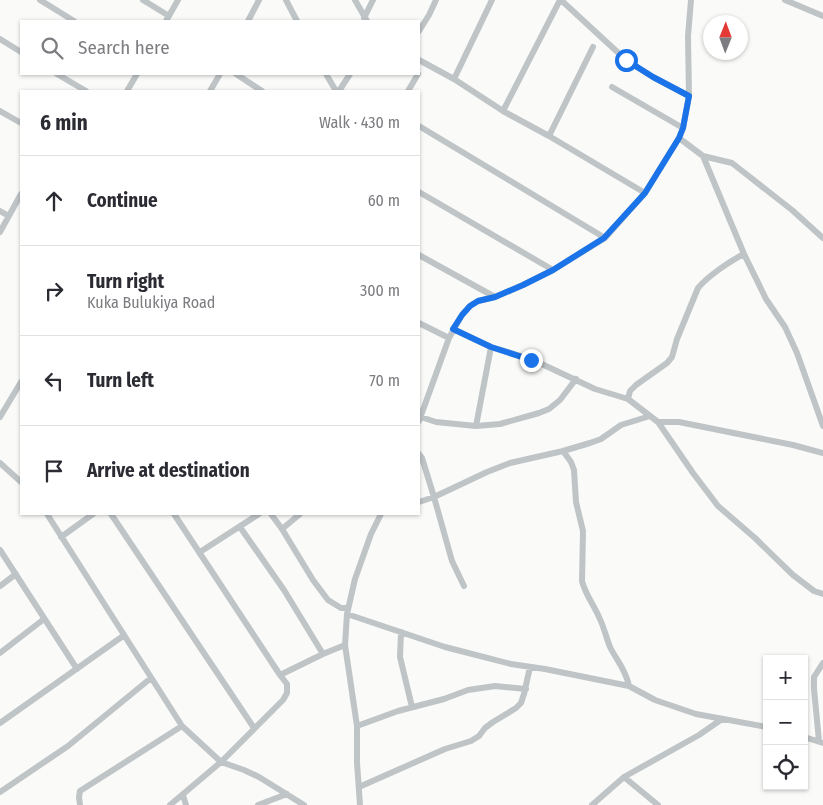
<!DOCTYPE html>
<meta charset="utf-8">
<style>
body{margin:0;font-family:"Fira Sans Condensed",sans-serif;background:#f7f7f7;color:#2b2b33}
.controls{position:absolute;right:15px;bottom:15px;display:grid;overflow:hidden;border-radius:0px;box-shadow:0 1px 4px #0004}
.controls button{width:45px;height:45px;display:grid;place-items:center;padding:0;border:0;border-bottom:1px solid #e1e1e2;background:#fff;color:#2b2b33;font:25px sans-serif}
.compass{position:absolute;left:703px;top:15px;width:45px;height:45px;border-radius:50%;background:#fff;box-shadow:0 1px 4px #0004;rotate:1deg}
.stop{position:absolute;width:15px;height:15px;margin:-11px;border:4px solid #1a73e8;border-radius:50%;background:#fff}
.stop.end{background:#1a73e8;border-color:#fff;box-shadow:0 1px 5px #0008}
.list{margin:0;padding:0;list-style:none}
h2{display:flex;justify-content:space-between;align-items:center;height:65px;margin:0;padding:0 20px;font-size:21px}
h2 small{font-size:16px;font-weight:400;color:#7c7c81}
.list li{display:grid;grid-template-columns:32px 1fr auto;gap:15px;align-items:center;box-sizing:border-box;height:90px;padding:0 20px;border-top:1px solid #e1e1e2}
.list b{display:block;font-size:19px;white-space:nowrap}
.list p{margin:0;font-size:16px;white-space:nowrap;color:#7c7c81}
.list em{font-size:16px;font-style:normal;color:#7c7c81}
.icon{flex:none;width:28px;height:28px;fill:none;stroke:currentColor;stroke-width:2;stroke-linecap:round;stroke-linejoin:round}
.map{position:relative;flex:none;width:823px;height:805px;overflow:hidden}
.search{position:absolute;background:#fff;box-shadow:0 1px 4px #0004;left:20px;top:20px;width:400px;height:55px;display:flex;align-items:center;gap:12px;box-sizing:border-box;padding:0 18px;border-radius:0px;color:#7c7c81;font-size:19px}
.panel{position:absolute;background:#fff;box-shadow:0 1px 4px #0004;left:20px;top:90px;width:400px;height:425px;border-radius:0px}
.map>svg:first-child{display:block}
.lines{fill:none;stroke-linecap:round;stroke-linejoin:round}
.minor{stroke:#bfc4c7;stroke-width:6}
.route{stroke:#1a73e8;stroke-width:6}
</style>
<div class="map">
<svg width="823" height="805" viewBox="0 0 823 805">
<rect width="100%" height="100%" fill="#fafaf8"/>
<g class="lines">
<!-- minor -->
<path class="minor" d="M 40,0 L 74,21
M 143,0 L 169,16
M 286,0 L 297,21
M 355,0 L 367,21
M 561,0 L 626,60 L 653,77 L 689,96
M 785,0 L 823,16
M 364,18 L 373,0
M 166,21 L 178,0
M 248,21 L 259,0
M 419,31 L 429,15 L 436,0
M 0,39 L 21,52
M 419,60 L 454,79 L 503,111 L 549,136 L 645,193
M 57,74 L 86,91
M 236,74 L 262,91
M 326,74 L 336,91
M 454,79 L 492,0
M 612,87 L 683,128
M 127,91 L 137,74
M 210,91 L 220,74
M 339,91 L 350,74
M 408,91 L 418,74
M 0,111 L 21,123
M 503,111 L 560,0
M 419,126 L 605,238
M 549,136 L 593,47
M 679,138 L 703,156 L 744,254 L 766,299 L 785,327 L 797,353 L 823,426
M 703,156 L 732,163 L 792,210 L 823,238
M 419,192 L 553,270
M 0,211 L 9,216
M 0,232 L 21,194
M 419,255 L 495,297
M 419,323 L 449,338
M 453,329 L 491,347 L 531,359 L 595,389 L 628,399 L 658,422 L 693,473 L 718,506 L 755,538 L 793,575 L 814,591 L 823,594
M 628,399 L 630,391 L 636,385 L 667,363 L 672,357 L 677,339 L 698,288 C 708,276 730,261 744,254
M 0,417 L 21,382
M 421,417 L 436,422 L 476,426 L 500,424 L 539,413 L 549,409 L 560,400 L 576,379
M 419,421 L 449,338 L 462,315 L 470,306 L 478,301 L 495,297 L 523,285 L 553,270 L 605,238 L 645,193 L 679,138 L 683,128 L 689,96 L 688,36 L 691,0
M 658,422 L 679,422 L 793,445 L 823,453
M 476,426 L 491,347
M 563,451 L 571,462 L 574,470 L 576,502 L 583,531 L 582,581 C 585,594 594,605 599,617 C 604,627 606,637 610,647 C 617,661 626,670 629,686
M 419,454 L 422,458 L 434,497 L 452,561 L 464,586
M 0,463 L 21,482
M 419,502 L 434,497 L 487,472 L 510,463 L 563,451 L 590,443 L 601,439 L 621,425 L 650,416
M 47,514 L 182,726 L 221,762 L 244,770 L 259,777 L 304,805
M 111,514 L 254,728
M 271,514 L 282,529 L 313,580 L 328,600 L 341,608 L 347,608
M 240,527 L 284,590 L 323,654
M 282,529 L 300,514
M 61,537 L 93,514
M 0,550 L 77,669
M 200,552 L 259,514
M 0,586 L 16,574
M 347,614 L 445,647 L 511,664 L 545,669 L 629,686 L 655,700 L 696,714 L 767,727
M 401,632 L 400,657 L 412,707
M 0,653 L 44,619
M 280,675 L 323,654 L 345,645
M 0,723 L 123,636
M 357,726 L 398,711 L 444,699 L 468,690 L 495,686 L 526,689
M 804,737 L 823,743
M 819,741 L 814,689 L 814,677 L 823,663
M 624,777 L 658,805
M 359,787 L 445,749 L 471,741 L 479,736 L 485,728 L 493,722 L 516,708 L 521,703 L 524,694 L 530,667
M 0,792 L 68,746 L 151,678
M 183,795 L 186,805
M 80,805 L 79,797 L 80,791 L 182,726
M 170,805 L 221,762 L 283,700 L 287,693 L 287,684 L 280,675 L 174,514
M 258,805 L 287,794
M 360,805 L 357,763 L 357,726 L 345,645 L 347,614 L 355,579 L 371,534 L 381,514
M 592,805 L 624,777 L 699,735 L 722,719"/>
</g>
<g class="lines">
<!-- route -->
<path class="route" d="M 531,360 L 491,347 L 453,329 L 462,315 L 470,306 L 478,301 L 495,297 L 523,285 L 553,270 L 604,238 L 645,193 L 679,138 L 683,128 L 689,96 L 653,77 L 626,60"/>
</g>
</svg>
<div class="controls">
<button>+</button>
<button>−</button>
<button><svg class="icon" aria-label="locate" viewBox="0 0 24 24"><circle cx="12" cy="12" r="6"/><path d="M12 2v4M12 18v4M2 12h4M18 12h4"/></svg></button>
</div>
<svg class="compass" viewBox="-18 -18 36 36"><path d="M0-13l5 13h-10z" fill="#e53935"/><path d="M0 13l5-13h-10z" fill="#7c7c81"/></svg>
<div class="stop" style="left:626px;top:60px"></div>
<div class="stop end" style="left:531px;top:360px"></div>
<div class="search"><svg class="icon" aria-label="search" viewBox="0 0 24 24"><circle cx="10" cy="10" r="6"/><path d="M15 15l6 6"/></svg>Search here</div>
<section class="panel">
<h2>6 min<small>Walk · 430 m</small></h2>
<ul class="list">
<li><svg class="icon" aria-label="ahead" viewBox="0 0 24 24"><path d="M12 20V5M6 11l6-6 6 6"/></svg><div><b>Continue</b></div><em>60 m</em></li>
<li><svg class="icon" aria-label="right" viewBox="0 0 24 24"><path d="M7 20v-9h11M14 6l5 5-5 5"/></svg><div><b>Turn right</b><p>Kuka Bulukiya Road</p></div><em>300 m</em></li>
<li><svg class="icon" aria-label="left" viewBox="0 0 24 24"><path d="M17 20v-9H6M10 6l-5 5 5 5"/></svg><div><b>Turn left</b></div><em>70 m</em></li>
<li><svg class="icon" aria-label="arrive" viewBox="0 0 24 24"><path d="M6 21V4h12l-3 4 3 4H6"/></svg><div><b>Arrive at destination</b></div></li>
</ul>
</section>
</div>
